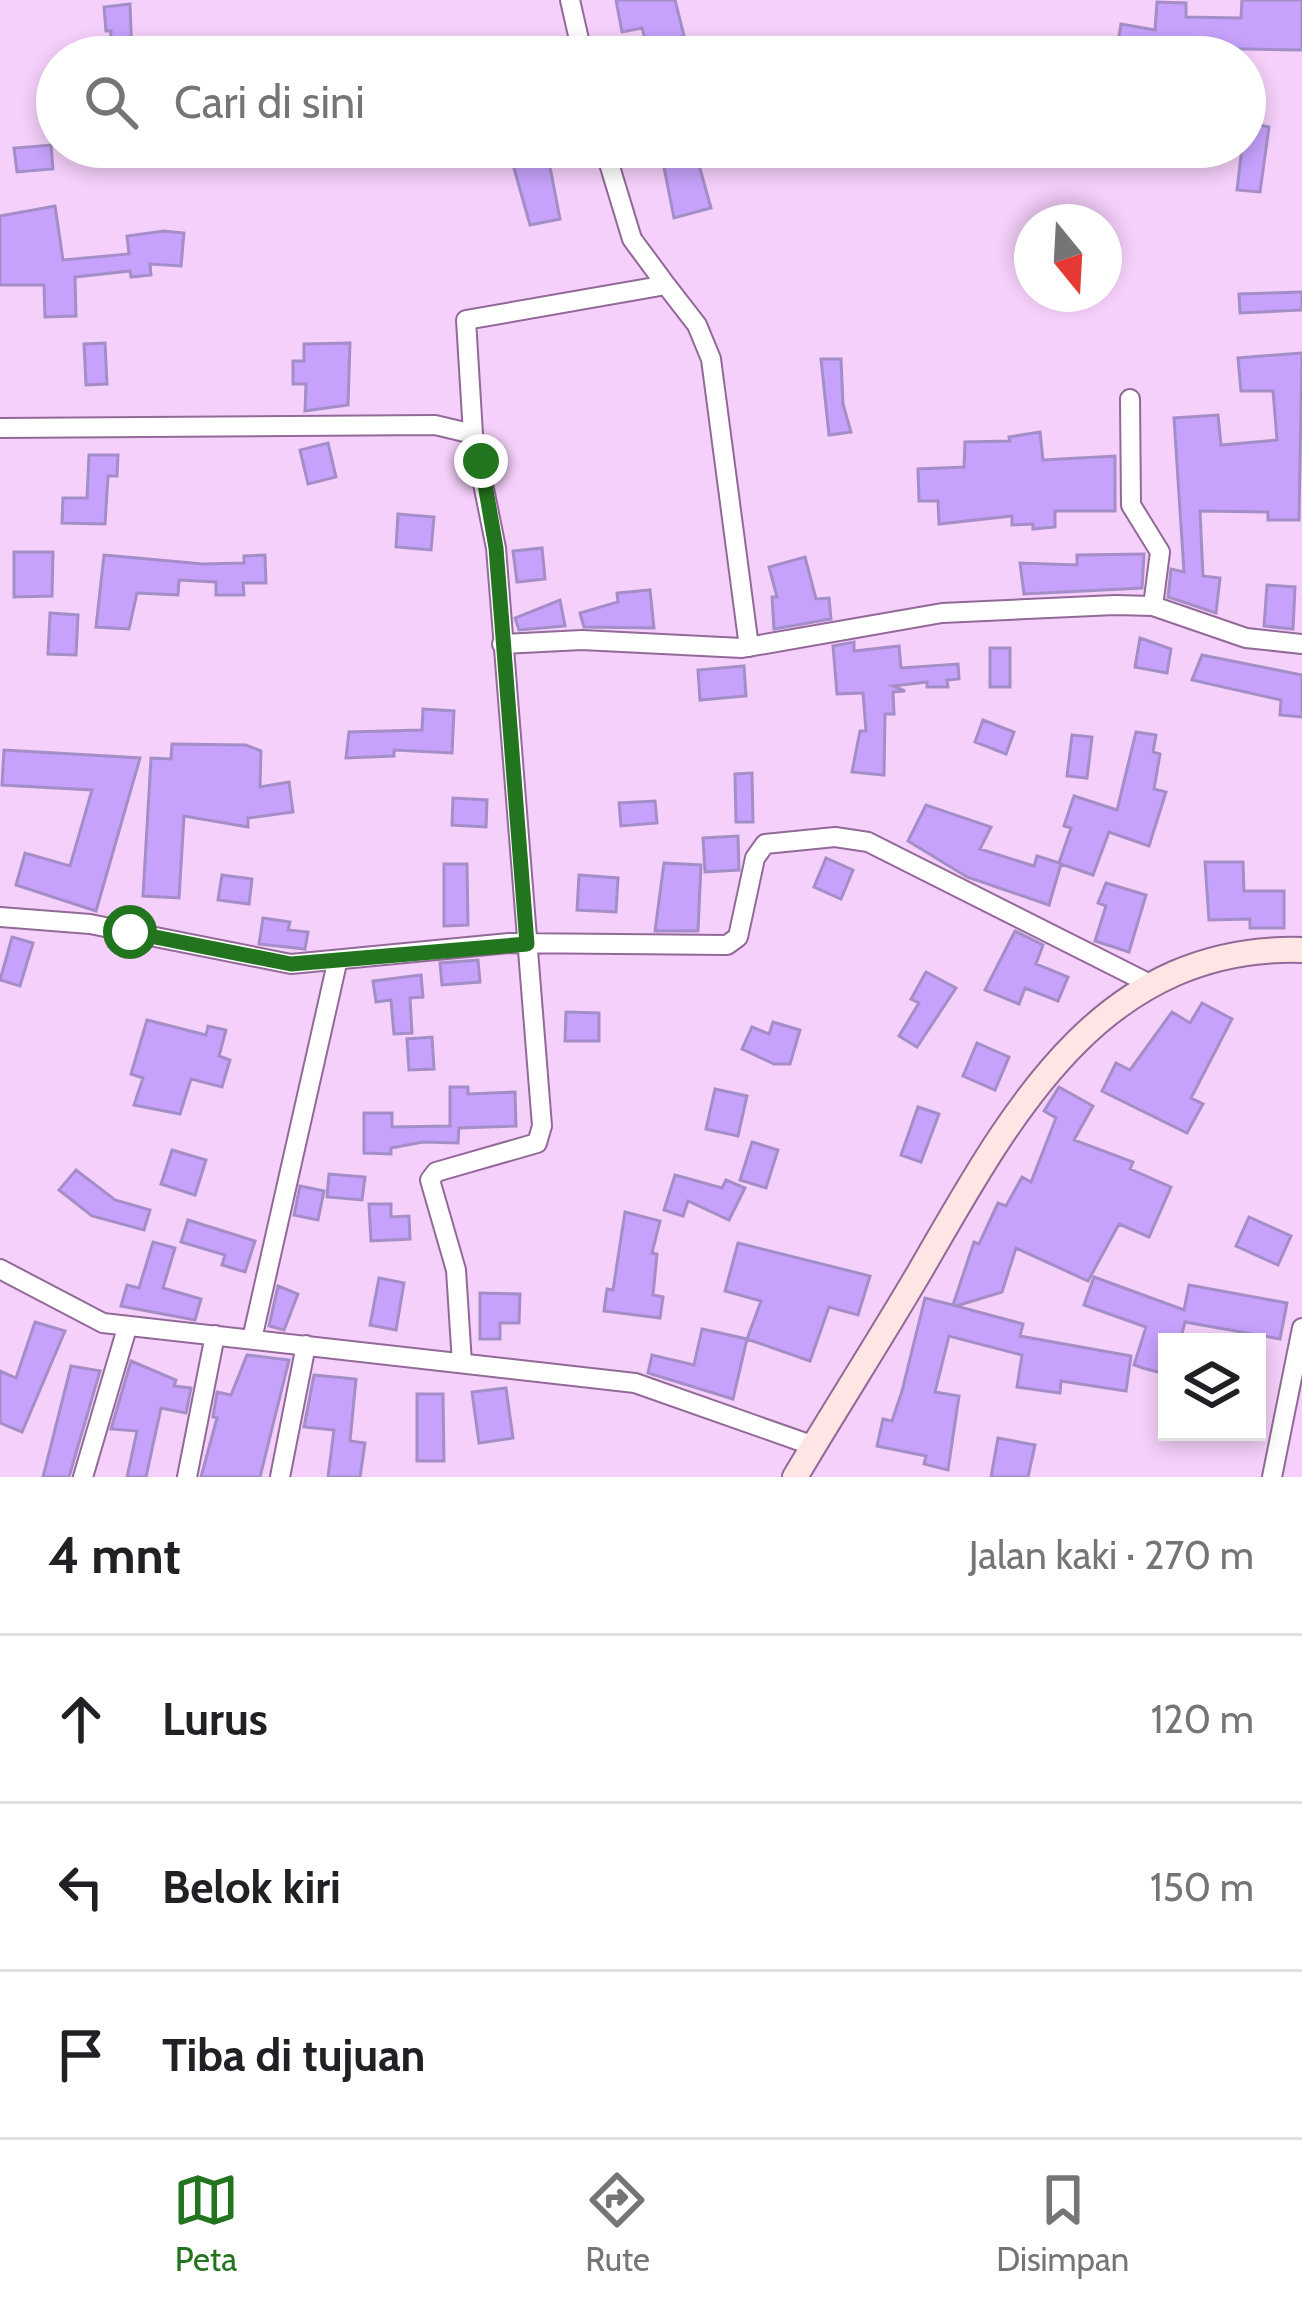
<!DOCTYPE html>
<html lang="id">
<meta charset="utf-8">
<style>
body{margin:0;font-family:Cabin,sans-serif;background:#f6f6f6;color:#202124}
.controls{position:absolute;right:36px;bottom:36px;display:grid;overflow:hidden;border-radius:0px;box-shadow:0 6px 18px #0003}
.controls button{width:108px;height:108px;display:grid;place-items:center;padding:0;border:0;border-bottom:3px solid #e0e0e0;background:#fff;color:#202124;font:60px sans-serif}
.compass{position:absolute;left:1014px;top:204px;width:108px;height:108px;border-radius:50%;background:#fff;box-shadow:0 6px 18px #0003;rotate:162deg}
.stop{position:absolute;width:36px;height:36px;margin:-27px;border:9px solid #23741e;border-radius:50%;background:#fff}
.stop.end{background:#23741e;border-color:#fff;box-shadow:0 3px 12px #0008}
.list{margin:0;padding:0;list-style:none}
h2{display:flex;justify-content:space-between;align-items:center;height:156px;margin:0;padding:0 48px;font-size:51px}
h2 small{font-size:39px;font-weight:400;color:#757577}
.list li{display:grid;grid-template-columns:78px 1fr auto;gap:36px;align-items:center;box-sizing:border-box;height:168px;padding:0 48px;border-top:3px solid #e0e0e0}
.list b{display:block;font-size:45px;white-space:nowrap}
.list em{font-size:39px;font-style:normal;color:#757577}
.icon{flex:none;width:66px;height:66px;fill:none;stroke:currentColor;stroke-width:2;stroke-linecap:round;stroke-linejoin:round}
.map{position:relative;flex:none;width:1302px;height:1477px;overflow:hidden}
.search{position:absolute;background:#fff;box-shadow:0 6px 18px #0003;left:36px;right:36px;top:36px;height:132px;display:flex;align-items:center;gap:30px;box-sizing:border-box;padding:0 42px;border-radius:66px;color:#757577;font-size:45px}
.sheet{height:660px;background:#fff}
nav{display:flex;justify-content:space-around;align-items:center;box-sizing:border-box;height:168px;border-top:3px solid #e0e0e0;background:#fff;font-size:33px;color:#757577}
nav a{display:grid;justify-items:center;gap:6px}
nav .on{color:#23741e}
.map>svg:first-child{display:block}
.building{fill:#c6a2fc;stroke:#a48ec7;stroke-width:3}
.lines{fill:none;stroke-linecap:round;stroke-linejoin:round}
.street-casing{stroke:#926998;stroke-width:22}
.secondary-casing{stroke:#926998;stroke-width:28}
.street{stroke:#fff;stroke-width:18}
.secondary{stroke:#ffe5e4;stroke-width:24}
.route{stroke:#23741e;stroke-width:15}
</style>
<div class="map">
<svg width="1302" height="1477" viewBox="0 0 1302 1477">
<rect width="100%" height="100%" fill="#f5d0fa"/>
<!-- building -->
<path class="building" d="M 616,0 L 675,0 L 684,36 L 647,46 L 642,28 L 622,32 Z
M 1242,0 L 1302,0 L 1302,50 L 1191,48 L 1190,53 L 1151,54 L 1117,48 L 1121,24 L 1155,30 L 1157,2 L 1186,3 L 1186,17 L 1241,18 Z
M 130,4 L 132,57 L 110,57 L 111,31 L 106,31 L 104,7 Z
M 1245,122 L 1269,127 L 1260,192 L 1237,190 Z
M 51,145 L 53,169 L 17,172 L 14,148 Z
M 508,147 L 552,147 L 558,164 L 550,167 L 560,219 L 530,225 Z
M 660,147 L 694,147 L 711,208 L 674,218 Z
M 55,206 L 63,260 L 129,254 L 127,236 L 164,231 L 184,233 L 181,266 L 150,264 L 151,275 L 131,277 L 130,271 L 75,277 L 76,316 L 45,317 L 44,285 L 0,285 L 0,216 Z
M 1302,292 L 1302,310 L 1240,313 L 1239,294 Z
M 105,343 L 107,384 L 86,385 L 84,344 Z
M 350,343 L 348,405 L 305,411 L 306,384 L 293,384 L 293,361 L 304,361 L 304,344 Z
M 1302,353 L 1299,520 L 1268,520 L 1268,512 L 1200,511 L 1203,576 L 1220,578 L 1216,613 L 1168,597 L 1171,569 L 1184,572 L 1174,418 L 1218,415 L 1221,445 L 1277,440 L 1273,391 L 1241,391 L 1238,358 Z
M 821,359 L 841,359 L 843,404 L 851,432 L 829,435 Z
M 1040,432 L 1043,460 L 1115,456 L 1115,511 L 1055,511 L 1055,527 L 1033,529 L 1033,524 L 1012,525 L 1012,516 L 939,524 L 938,501 L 919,501 L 918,469 L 964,467 L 965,442 L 1010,441 L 1009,437 Z
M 328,443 L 336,477 L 308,484 L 300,450 Z
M 89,455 L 118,455 L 117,476 L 108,476 L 105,524 L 62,523 L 63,498 L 87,498 Z
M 398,514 L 434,517 L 431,550 L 396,547 Z
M 542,548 L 545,579 L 517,582 L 513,551 Z
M 14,552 L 53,552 L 52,596 L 14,597 Z
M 1144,554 L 1142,588 L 1024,594 L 1020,563 L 1077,565 L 1077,555 Z
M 104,555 L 203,564 L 244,563 L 244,556 L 265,555 L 266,583 L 243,583 L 244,595 L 216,595 L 216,582 L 179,580 L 178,595 L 137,593 L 129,629 L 96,627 Z
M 805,557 L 816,599 L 829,598 L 831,619 L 774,629 L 772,597 L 777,597 L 769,567 Z
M 1267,585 L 1295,587 L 1293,629 L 1264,626 Z
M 650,590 L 654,628 L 584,627 L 580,613 L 618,602 L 617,593 Z
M 560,600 L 565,626 L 519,630 L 515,618 Z
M 50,613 L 78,615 L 76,655 L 48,654 Z
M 1140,638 L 1171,649 L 1167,673 L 1135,667 Z
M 854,642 L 854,651 L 899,646 L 901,668 L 958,664 L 959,679 L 947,680 L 948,687 L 927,687 L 927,682 L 893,686 L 905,691 L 893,692 L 894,714 L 885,714 L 884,775 L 852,772 L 860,731 L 866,731 L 863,693 L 837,694 L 833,646 Z
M 990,648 L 1010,648 L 1010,687 L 990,687 Z
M 1202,655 L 1302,675 L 1302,717 L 1280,715 L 1281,700 L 1192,680 Z
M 744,666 L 746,696 L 700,700 L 698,670 Z
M 423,709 L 454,711 L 452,753 L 394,750 L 394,756 L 346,758 L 349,732 L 422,730 Z
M 983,720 L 1014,732 L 1006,754 L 975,742 Z
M 1136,732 L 1156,735 L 1153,752 L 1160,754 L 1154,789 L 1166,792 L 1149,846 L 1109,832 L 1093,875 L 1061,864 L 1049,905 L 967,877 L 908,841 L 926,805 L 991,827 L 980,849 L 1034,866 L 1037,856 L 1059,863 L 1071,828 L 1064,826 L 1074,796 L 1117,810 Z
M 1072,735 L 1092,737 L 1087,778 L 1067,776 Z
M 172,744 L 246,745 L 261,751 L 260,787 L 289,782 L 293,812 L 248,818 L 248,827 L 184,816 L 179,898 L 143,896 L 151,758 L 171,759 Z
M 4,750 L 140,758 L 96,911 L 16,885 L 25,853 L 70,866 L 92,790 L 2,785 Z
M 752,773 L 753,822 L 736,822 L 735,774 Z
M 453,798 L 487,800 L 486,827 L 452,825 Z
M 655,801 L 657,823 L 621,826 L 619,803 Z
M 738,836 L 739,870 L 705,872 L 703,838 Z
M 826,858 L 853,870 L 841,899 L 814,887 Z
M 1205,862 L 1243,862 L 1244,891 L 1284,891 L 1284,928 L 1250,928 L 1250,919 L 1209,920 Z
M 664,863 L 701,865 L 698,931 L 655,931 Z
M 444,864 L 467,864 L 468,925 L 444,926 Z
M 222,875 L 252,879 L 249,904 L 218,900 Z
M 579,875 L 618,878 L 616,912 L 577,910 Z
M 1106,883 L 1146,895 L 1129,952 L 1095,941 L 1106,906 L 1098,903 Z
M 263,918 L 290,922 L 288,930 L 308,932 L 305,949 L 259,944 Z
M 1015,931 L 1043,945 L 1036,964 L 1068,977 L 1058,1001 L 1025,988 L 1019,1004 L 985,990 Z
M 12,937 L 33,943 L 20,986 L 0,980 Z
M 478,960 L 480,982 L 442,985 L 440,963 Z
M 926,972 L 956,988 L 917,1047 L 899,1036 L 919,1003 L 911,999 Z
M 421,975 L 423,997 L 410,998 L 412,1033 L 394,1034 L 391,1000 L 376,1002 L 373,981 Z
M 1202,1003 L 1232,1019 L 1191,1098 L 1203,1104 L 1187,1133 L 1102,1091 L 1116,1063 L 1130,1070 L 1172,1012 L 1190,1023 Z
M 566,1012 L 599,1013 L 599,1041 L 565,1041 Z
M 147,1020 L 206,1035 L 208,1026 L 226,1030 L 219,1056 L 230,1060 L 222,1087 L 191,1079 L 180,1114 L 134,1105 L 143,1078 L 131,1074 Z
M 773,1022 L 800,1030 L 790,1064 L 774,1064 L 742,1049 L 752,1027 L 769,1034 Z
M 432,1037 L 434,1069 L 409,1070 L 407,1039 Z
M 977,1043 L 1009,1057 L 995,1090 L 963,1076 Z
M 450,1087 L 468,1087 L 468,1094 L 515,1092 L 516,1126 L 459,1128 L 458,1143 L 423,1142 L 391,1148 L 391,1154 L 364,1153 L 364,1113 L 392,1113 L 392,1127 L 450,1126 Z
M 1059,1087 L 1093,1106 L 1074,1140 L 1133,1162 L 1130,1169 L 1171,1187 L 1149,1237 L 1119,1224 L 1088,1281 L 1016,1248 L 1002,1292 L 956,1306 L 1023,1324 L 1020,1336 L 1131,1356 L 1126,1391 L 1061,1381 L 1060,1393 L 1017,1387 L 1022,1355 L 949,1336 L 935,1392 L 959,1396 L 948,1470 L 924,1464 L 926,1456 L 877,1446 L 883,1419 L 892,1421 L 902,1391 L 925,1298 L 953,1305 L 974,1242 L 979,1244 L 998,1203 L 1006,1206 L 1022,1177 L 1031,1182 L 1056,1118 L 1044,1111 Z
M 715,1089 L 747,1096 L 738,1136 L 706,1129 Z
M 918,1107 L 939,1114 L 921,1162 L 901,1155 Z
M 752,1142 L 778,1150 L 766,1188 L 740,1180 Z
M 172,1150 L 206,1160 L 195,1195 L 161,1184 Z
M 76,1170 L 115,1200 L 150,1210 L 144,1230 L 92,1216 L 59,1190 Z
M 329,1174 L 365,1177 L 362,1200 L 327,1197 Z
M 675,1175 L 722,1188 L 726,1180 L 745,1188 L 729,1220 L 688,1201 L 683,1216 L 664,1210 Z
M 300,1186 L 324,1191 L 318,1220 L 294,1215 Z
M 369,1204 L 391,1204 L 391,1217 L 409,1216 L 410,1239 L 371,1241 Z
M 625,1212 L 660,1221 L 652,1253 L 657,1254 L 653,1295 L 663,1297 L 660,1318 L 604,1311 L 607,1289 L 613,1290 Z
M 1249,1217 L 1291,1236 L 1278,1265 L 1236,1246 Z
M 188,1220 L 255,1241 L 245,1272 L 222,1265 L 225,1255 L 181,1242 Z
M 153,1242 L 175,1248 L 163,1288 L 201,1299 L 195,1320 L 121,1306 L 127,1285 L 139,1288 Z
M 738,1243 L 870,1276 L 858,1315 L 829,1307 L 810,1361 L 747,1339 L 761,1301 L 725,1291 Z
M 1094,1277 L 1184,1310 L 1189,1285 L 1287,1303 L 1280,1339 L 1185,1322 L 1180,1342 L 1167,1342 L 1167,1374 L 1146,1369 L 1134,1365 L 1146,1327 L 1084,1305 Z
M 379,1278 L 404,1283 L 396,1330 L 370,1325 Z
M 278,1286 L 298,1294 L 284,1330 L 269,1326 Z
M 480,1293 L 520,1294 L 519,1323 L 500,1323 L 500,1339 L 480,1339 Z
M 35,1322 L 65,1331 L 22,1432 L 0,1423 L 0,1371 L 16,1378 Z
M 702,1329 L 747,1339 L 733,1399 L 648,1373 L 652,1355 L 694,1365 Z
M 247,1355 L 289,1360 L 260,1477 L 201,1477 L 217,1418 L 213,1417 L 217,1392 L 231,1395 Z
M 131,1361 L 176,1380 L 174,1386 L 191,1388 L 186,1413 L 161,1408 L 146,1477 L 127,1477 L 137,1431 L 111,1429 Z
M 71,1366 L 100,1371 L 69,1477 L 43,1477 Z
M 314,1375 L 356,1379 L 350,1441 L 365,1443 L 360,1477 L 328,1477 L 334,1430 L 304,1427 Z
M 506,1388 L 513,1438 L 479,1443 L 472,1392 Z
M 417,1394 L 443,1394 L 444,1461 L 417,1461 Z
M 998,1438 L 1035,1445 L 1028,1477 L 991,1477 Z"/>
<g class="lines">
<!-- street casing -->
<g class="street-casing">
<path id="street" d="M 570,0 L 583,57
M 666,285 L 697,325 L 711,359 L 749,647
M 1130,399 L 1131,505 L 1160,552 L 1153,606
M 0,428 L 435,425 L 473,434 L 496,548 L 542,1126 L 537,1143 L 436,1172 L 430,1180 L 456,1270 L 462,1363
M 473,434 L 466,320 L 666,285 L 632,239 L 604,147
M 502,644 L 582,640 L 742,648 L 942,613 L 1115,605 L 1153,606 L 1246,638 L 1302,644
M 0,917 L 90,924 L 291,964 L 509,943 L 727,945 L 738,937 L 755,858 L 765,844 L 835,837 L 868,842 L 1150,984
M 0,1269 L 103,1323 L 635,1383 L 814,1446
M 252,1339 L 337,963
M 83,1477 L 127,1328
M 187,1477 L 215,1335
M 280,1477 L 306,1345
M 1272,1477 L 1302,1328"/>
</g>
<!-- secondary casing -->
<g class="secondary-casing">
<path id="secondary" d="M 795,1477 C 836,1408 879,1341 919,1273 C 1008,1120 1097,944 1302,950"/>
</g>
<!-- street -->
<use href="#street" class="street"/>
<!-- secondary -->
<use href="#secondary" class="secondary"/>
</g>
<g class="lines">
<!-- route -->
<path class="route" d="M 130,932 L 291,964 L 527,944 L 496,548 L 481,461"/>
</g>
</svg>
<div class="controls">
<button><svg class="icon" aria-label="layers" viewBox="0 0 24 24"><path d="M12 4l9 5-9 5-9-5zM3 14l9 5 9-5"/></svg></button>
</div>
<svg class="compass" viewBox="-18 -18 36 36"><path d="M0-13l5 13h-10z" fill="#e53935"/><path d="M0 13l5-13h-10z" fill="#757577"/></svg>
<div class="stop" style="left:130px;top:932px"></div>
<div class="stop end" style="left:481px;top:461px"></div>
<div class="search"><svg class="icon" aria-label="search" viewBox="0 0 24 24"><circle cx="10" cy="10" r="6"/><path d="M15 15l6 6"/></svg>Cari di sini</div>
</div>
<section class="sheet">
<h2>4 mnt<small>Jalan kaki · 270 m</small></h2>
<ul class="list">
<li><svg class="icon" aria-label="ahead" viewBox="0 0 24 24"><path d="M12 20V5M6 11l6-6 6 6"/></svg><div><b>Lurus</b></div><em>120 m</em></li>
<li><svg class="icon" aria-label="left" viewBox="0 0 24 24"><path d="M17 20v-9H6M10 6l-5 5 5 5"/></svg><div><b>Belok kiri</b></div><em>150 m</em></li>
<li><svg class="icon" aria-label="arrive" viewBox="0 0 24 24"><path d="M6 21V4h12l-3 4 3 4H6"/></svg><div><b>Tiba di tujuan</b></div></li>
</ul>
</section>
<nav>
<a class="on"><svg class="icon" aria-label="map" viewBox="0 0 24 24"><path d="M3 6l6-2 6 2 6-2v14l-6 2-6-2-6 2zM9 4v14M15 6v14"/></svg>Peta</a>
<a><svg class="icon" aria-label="directions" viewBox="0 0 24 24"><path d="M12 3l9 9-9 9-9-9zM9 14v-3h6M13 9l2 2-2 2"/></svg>Rute</a>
<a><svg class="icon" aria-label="saved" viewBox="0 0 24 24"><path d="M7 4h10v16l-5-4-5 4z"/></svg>Disimpan</a>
</nav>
